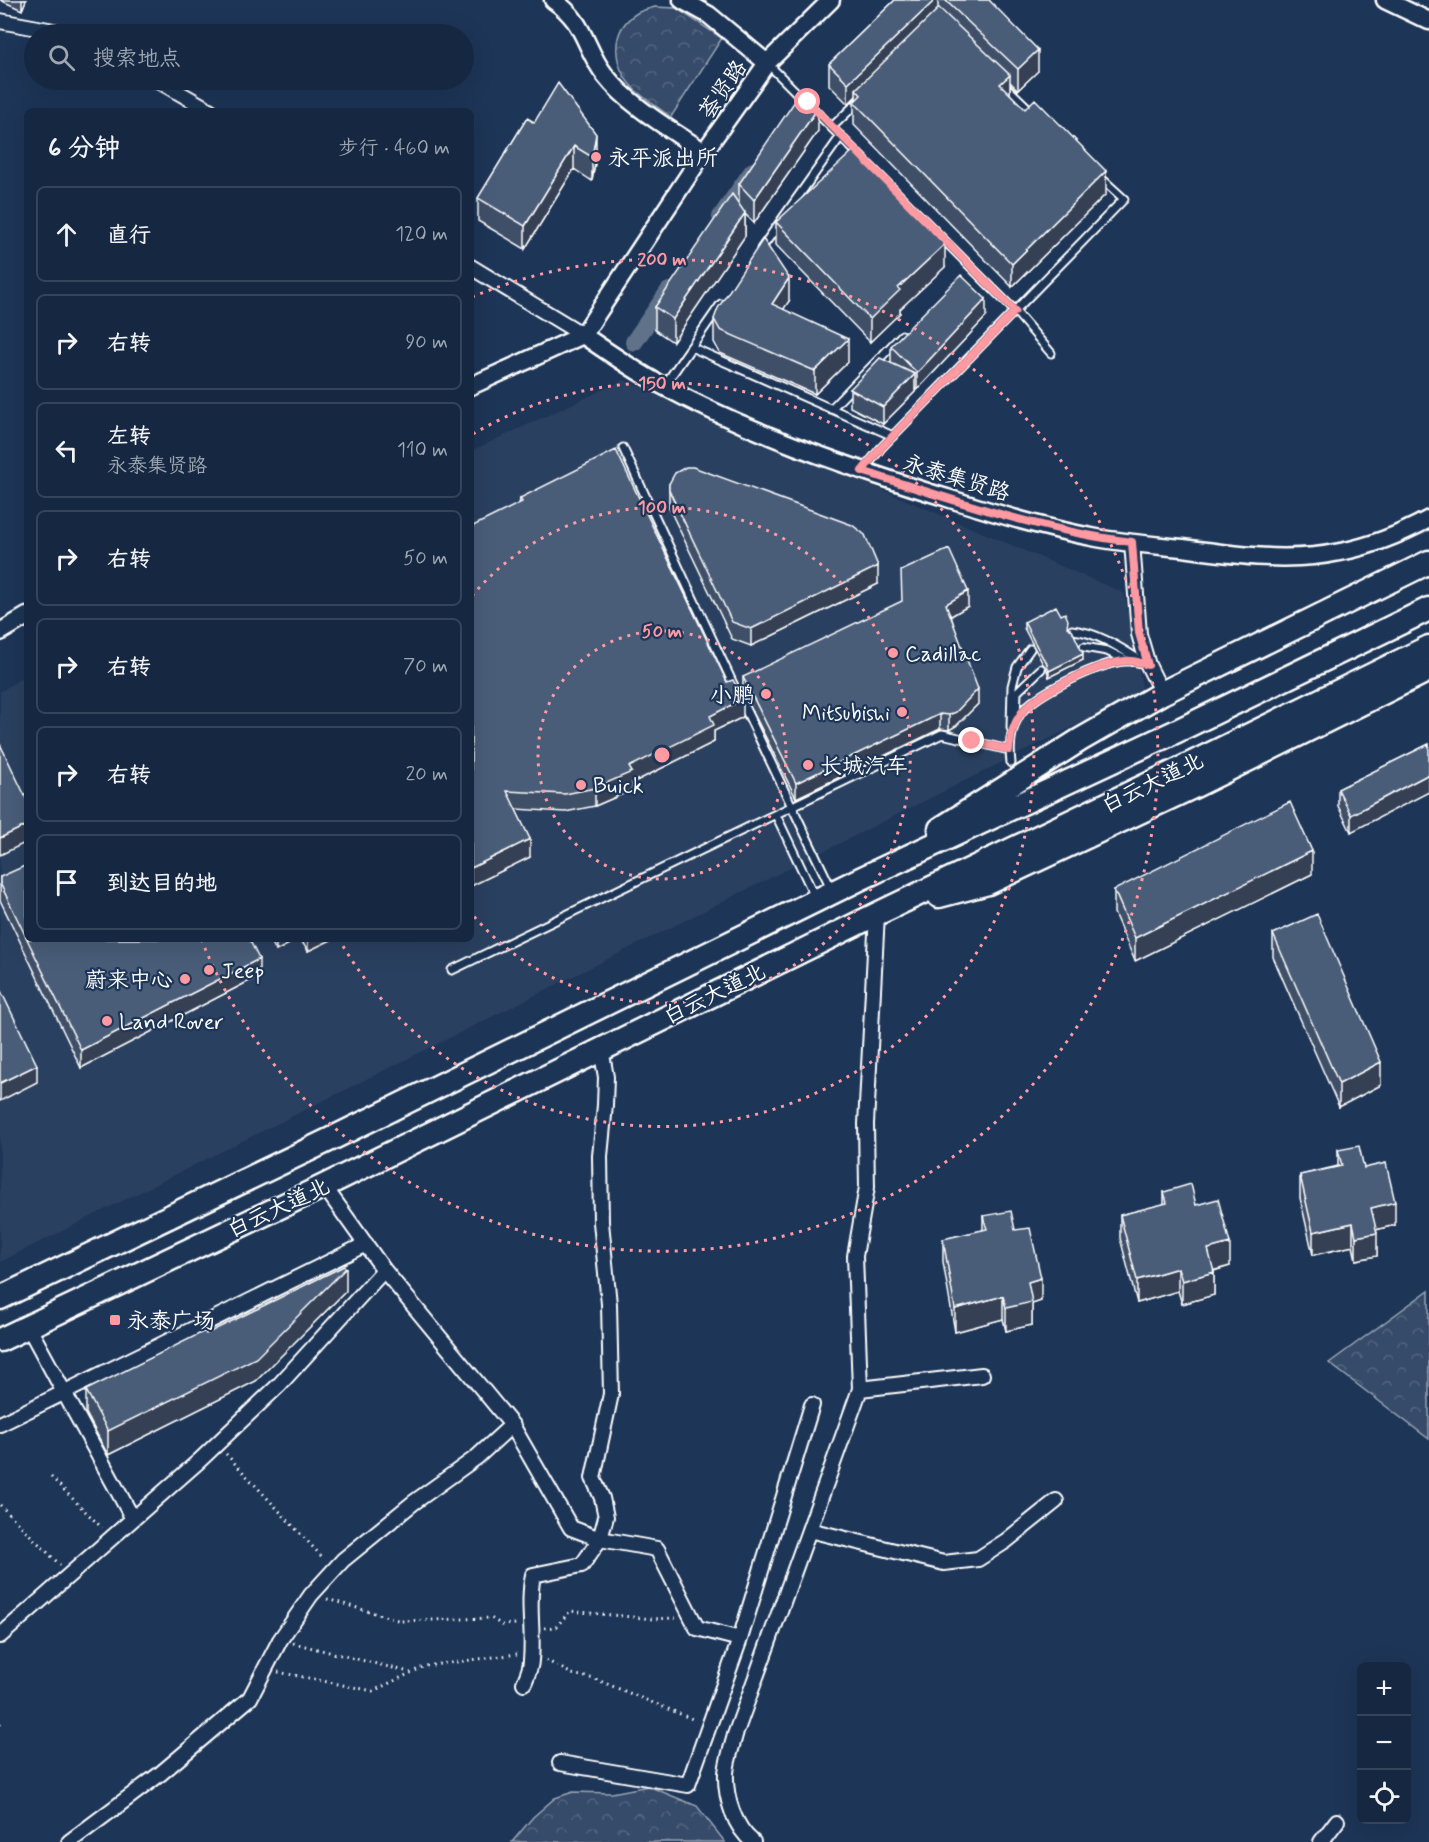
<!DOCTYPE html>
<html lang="zh">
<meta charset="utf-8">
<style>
body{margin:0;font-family:Mynerve,"LXGW WenKai TC",sans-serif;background:#1f3048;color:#f1f3f6}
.controls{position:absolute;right:18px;bottom:18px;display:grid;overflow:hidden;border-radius:9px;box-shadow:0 6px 24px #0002}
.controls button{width:54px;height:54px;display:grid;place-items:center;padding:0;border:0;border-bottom:2px solid #35445a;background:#162841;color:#f1f3f6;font:30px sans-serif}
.stop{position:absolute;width:18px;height:18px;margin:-14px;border:4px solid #ff9aa2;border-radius:50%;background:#fff}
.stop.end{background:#ff9aa2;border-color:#fff;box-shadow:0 2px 6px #0008}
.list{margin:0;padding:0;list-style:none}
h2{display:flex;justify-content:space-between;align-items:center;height:78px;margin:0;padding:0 24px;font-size:26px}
h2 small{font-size:20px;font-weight:400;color:#9ea6b1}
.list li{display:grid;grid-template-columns:39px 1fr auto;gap:18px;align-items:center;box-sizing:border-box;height:96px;margin:0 12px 12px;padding:0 12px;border:2px solid #35445a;border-radius:9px}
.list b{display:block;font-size:22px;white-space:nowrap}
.list p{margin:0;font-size:20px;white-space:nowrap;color:#9ea6b1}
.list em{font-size:20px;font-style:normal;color:#9ea6b1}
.icon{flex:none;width:33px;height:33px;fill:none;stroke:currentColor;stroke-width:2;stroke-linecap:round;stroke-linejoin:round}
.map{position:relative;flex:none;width:1429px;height:1842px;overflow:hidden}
.search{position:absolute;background:#162841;box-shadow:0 6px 24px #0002;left:24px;top:24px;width:450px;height:66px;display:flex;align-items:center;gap:15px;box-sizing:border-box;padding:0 21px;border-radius:33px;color:#9ea6b1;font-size:22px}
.panel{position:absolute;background:#162841;box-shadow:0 6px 24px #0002;left:24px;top:108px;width:450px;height:834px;border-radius:9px}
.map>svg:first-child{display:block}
.built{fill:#2a4161}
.forest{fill:url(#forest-crowns);stroke:#9aa5b4;stroke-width:1.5}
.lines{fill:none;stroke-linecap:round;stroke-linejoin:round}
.canal{stroke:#617289;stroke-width:18}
.service-casing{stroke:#fff;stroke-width:11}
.minor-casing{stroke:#fff;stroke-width:18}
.tertiary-casing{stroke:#fff;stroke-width:21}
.trunk-casing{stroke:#fff;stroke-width:27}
.path{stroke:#fff;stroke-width:3;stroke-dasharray:1.5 4.5;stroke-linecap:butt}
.service{stroke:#1d3557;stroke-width:7}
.minor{stroke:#1d3557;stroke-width:14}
.tertiary{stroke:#1d3557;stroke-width:16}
.trunk{stroke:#1d3557;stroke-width:22}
.wall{fill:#405068;stroke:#fff;stroke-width:1.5}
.shaded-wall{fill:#344155;stroke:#fff;stroke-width:1.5}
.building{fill:#4a5d79;stroke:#fff;stroke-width:1.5}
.route{stroke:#ff9aa2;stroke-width:8}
.ring{fill:none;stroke:#ff9aa2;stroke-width:3;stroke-dasharray:3 6}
.poi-dot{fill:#ff9aa2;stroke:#1d3557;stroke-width:2}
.labels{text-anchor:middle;stroke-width:4.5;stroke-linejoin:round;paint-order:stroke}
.street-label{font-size:22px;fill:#fff;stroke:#1d3557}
.poi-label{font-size:22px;fill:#fff;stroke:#1d3557;text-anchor:start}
.centre{fill:#ff9aa2;stroke:#1d3557;stroke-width:3}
.ring-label{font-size:18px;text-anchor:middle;font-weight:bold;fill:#ff9aa2;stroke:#1d3557;stroke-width:4.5;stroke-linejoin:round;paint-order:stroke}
</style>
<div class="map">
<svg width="1429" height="1842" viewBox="0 0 1429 1842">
<defs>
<pattern id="forest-crowns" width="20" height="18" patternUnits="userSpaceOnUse" patternTransform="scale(1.5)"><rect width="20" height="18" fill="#364b69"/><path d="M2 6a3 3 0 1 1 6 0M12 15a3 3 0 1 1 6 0" fill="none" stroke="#546680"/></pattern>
</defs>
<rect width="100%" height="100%" fill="#1d3557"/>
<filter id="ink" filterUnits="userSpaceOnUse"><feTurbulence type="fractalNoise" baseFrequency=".0167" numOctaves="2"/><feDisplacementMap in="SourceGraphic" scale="12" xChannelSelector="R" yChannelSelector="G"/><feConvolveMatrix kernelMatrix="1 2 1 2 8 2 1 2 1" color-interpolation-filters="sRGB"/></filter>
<g filter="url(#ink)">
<!-- built -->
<path class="built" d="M 624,380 L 1124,593 L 1143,692 L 0,1262 L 0,692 L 27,674 L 27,939 L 471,939 L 471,451 Z"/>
<!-- forest -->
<path class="forest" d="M 655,7 L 676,8 L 722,38 L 671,117 C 659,108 645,99 634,89 C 613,67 608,31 637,13 C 642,10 649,9 655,7 Z
M 1429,1290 L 1429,1439 L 1329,1363 Z
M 648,1786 L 697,1806 L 725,1842 L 512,1842 L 533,1817 L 555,1798 L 573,1792 L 612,1793 Z"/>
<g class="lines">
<!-- canal -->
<path class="canal" d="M 721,217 L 753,171
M 634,342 L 669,291"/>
<!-- service casing -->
<g class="service-casing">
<path id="service" d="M 768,64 L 1015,311 L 1051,353
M 1004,85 L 1032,112
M 832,127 L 859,101
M 761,249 L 841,136
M 691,347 L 893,436
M 664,386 L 721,304
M 831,409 L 902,335
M 623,448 L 735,688
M 864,469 L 881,448 L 1124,199 L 1101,178
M 1072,630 C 1097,632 1122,649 1143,662
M 1084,647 L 1107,651 L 1128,661
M 740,698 L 831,888
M 1016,716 L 1017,692 L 1041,669
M 1011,728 L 1012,686 L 1017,667 L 1030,649
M 1011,763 C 1009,746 1010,729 1020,714 C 1035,693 1100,663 1125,661 C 1133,660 1141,663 1148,665
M 776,815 L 815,897
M 452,970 L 942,734 L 1009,750"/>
</g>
<!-- minor casing -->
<g class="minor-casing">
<path id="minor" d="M 0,21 L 70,34
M 157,80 L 211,111
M 471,267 L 583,335
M 1132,542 L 1139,634 L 1148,665 L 1162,693
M 324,1186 L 384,1270 L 512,1425 L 571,1528 L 600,1539 L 657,1549 L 697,1628 L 740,1639
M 28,1326 L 133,1519
M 860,1389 L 982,1375
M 0,1424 L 366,1244
M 809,1530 L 944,1563 L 978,1559 L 1006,1541 L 1056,1501
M 0,1636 L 199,1461 L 279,1385 L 384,1270
M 524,1683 C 527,1676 531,1668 531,1660 C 534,1632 527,1603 533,1575 L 582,1565 L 600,1539 L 606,1517 L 602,1498 L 593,1478 L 611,1394 L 609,1304 L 601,1222 L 600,1156 L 605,1105 L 606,1077 L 601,1049
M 560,1763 L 688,1785 L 740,1639 L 812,1405
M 69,1842 L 160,1774 L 250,1698 L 280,1640 L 311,1595 L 343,1560 L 413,1503 L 477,1457 L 512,1425
M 753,1842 C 734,1827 725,1797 726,1773 C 727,1760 732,1747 735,1735 L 860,1389 L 855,1256 L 867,1187 L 866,1124 L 877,914
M 1321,1842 L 1337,1821"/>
</g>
<!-- tertiary casing -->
<g class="tertiary-casing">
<path id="tertiary" d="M 553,0 C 586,22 584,48 605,75 C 629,106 672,130 704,152
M 682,0 L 709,15 L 767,63
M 1385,0 L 1429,21
M 583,335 C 609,353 635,371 663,386 C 748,432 840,464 931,493 C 986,510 1041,528 1097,538 C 1125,543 1154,545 1183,548 C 1234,555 1289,563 1340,552 C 1372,546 1401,534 1429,519
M 583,335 L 704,152 L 767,63 L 831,0
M 471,386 L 583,335
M 0,632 L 27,616"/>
</g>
<!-- trunk casing -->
<g class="trunk-casing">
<path id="trunk" d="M 940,829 L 1080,740 L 1162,693 L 1429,562
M 939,896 L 988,883 L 1195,786 L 1429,670
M 0,1298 L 331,1139 L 860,879 L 1177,731 L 1429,609
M 0,1340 L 324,1186 L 877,914 L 1174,772 L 1429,647"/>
</g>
<!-- path -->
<path class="path" d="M 226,1454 L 324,1559
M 51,1477 L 102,1528
M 0,1505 L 60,1565
M 327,1599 L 401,1621 L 491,1618 L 502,1625 L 516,1624
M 544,1628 L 556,1627 L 570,1611 L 653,1619 L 677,1618
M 293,1643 L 409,1672
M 546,1660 L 572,1674 L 595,1679 L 695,1720
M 278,1672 L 373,1691 L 425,1666 L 517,1654
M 0,1724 L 2,1726 L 0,1728"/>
<!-- service -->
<use href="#service" class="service"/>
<!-- minor -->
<use href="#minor" class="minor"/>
<!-- tertiary -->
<use href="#tertiary" class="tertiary"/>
<!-- trunk -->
<use href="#trunk" class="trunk"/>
</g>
<!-- wall -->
<path class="wall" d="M 0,0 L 26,0 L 22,10 Z
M 895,0 L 989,0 L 1038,71 L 1018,90 L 1010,82 L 1010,94 L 1106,194 L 1012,287 L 854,125 L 854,102 L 856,101 L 856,96 L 848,104 L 829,85 L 829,64 Z
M 527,118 L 596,157 L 592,181 L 574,169 L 525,249 L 478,221 L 478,198 Z
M 818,131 L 754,223 L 745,214 L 745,236 L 673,342 L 655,330 L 655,307 L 739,203 L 739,184 Z
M 776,222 L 945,267 L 900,309 L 900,313 L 870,342 L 776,245 Z
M 789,301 L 783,309 L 848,362 L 815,394 L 720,353 L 714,342 L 714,319 Z
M 986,317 L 917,390 L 915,388 L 915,392 L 883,424 L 850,407 L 850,389 L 891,364 L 891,346 Z
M 669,484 L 878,584 L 751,646 L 732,639 L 669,508 Z
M 520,498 L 743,717 L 714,731 L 714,742 L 632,783 L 632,790 L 595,806 L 565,812 L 516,809 L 530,857 L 471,886 Z
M 968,606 L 951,616 L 978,704 L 956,726 L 949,730 L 940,729 L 796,798 L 743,692 L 743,677 Z
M 1024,622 L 1068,627 L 1083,660 L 1049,677 L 1046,667 L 1043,664 L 1024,628 Z
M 1429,744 L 1351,832 L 1338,806 L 1338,789 Z
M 1312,874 L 1135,961 L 1114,913 L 1114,890 Z
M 0,877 L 259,976 L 81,1068 L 0,900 Z
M 1273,934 L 1381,1085 L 1339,1107 L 1273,957 Z
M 270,939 L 298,939 L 276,951 Z
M 300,939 L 333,939 L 308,951 Z
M 1338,1150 L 1395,1225 L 1376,1230 L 1377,1256 L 1356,1260 L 1353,1246 L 1313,1255 L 1300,1198 L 1300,1175 L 1338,1166 Z
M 1164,1192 L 1196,1205 L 1230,1266 L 1214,1271 L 1214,1295 L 1182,1304 L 1178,1291 L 1137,1303 L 1120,1238 L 1120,1215 L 1164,1204 Z
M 983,1216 L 1015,1230 L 1041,1301 L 1032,1304 L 1032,1325 L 1006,1331 L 1003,1319 L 955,1332 L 943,1262 L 943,1239 L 983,1230 Z
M 346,1291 L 256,1381 L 108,1455 L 86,1413 L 86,1390 L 206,1334 Z"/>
<!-- shaded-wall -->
<path class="shaded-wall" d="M 22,0 L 26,0 L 22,10 Z
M 935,0 L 938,0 L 938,17 L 856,89 L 856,96 L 848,104 L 848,83 Z
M 1038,50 L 1038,71 L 1018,90 L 1018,69 Z
M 1010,75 L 1010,98 L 1000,84 Z
M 818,108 L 818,131 L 754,223 L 754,200 Z
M 596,134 L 596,157 L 592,181 L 592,157 Z
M 574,146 L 574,169 L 525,249 L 525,226 Z
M 1106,171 L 1106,194 L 1012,287 L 1012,264 Z
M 745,213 L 745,236 L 673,342 L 673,319 Z
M 945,244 L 945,267 L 900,309 L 900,313 L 870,342 L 870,319 L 898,288 Z
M 789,278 L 789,301 L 772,327 L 772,304 Z
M 986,299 L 986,317 L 917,390 L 917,373 Z
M 848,339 L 848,362 L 815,394 L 815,371 Z
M 915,374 L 915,392 L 883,424 L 883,407 Z
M 878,566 L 878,584 L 751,646 L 751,629 Z
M 968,591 L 968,606 L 946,619 L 946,604 Z
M 1083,654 L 1083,660 L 1049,677 L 1049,671 Z
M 978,689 L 978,704 L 956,726 L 949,730 L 949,715 Z
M 743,699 L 743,717 L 714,731 L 714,742 L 632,783 L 632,790 L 595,806 L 595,788 L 710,716 Z
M 940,714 L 940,729 L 796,798 L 796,783 Z
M 1429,774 L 1429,792 L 1351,832 L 1351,815 Z
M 27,825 L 27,842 L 0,855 L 0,838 Z
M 530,839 L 530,857 L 471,886 L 471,868 Z
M 1312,851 L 1312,874 L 1135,961 L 1135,938 Z
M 276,939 L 298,939 L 276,951 Z
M 308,939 L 333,939 L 308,951 Z
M 259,959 L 259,976 L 81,1068 L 81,1050 Z
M 1381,1062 L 1381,1085 L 1339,1107 L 1339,1084 Z
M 37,1065 L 37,1082 L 0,1101 L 0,1083 Z
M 1395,1202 L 1395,1225 L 1371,1231 L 1371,1208 Z
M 1353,1223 L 1353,1246 L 1313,1255 L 1313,1232 Z
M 1377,1233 L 1377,1256 L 1356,1260 L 1356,1237 Z
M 1230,1243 L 1230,1266 L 1208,1272 L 1208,1249 Z
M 346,1268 L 346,1291 L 256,1381 L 108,1455 L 108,1431 Z
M 1178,1268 L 1178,1291 L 1137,1303 L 1137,1280 Z
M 1214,1272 L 1214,1295 L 1182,1304 L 1182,1281 Z
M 1041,1278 L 1041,1301 L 1032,1304 L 1032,1325 L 1006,1331 L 1006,1308 L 1028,1282 Z
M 1003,1296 L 1003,1319 L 955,1332 L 955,1309 Z"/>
<!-- building -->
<path class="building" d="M 895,0 L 935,0 L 848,83 L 829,64 Z
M 945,0 L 989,0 L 1038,50 L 1018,69 Z
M 939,8 L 1010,75 L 1000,84 L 1025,109 L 1035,99 L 1106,171 L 1012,264 L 854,102 L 861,95 L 856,89 Z
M 558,83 L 596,134 L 592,157 L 574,146 L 525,226 L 478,198 L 527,118 L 534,123 Z
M 799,95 L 818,108 L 754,200 L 739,184 Z
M 855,149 L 945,244 L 898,288 L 900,290 L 870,319 L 776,222 Z
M 732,194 L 745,213 L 673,319 L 655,307 Z
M 763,239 L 789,278 L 772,304 L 848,339 L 815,371 L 720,330 L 714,319 L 718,308 Z
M 961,275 L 986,299 L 917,373 L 891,346 Z
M 880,358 L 915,374 L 883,407 L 850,389 Z
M 616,450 L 727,682 L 733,680 L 743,699 L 710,716 L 714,725 L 629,767 L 632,772 L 595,788 L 565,794 L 507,791 L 530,839 L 471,868 L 471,527 L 522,502 L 520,498 Z
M 686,467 L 693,467 L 852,525 L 865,535 L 878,566 L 751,629 L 732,622 L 669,490 L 669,484 L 675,473 Z
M 949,549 L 968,591 L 946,604 L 978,689 L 956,712 L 949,715 L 940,714 L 796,783 L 743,677 L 902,601 L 901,571 Z
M 1056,606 L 1061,615 L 1065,613 L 1068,620 L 1067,627 L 1072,630 L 1083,654 L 1049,671 L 1046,661 L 1043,658 L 1024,622 Z
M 0,744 L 27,800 L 27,825 L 0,838 Z
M 1429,744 L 1429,774 L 1351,815 L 1338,789 Z
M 1290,802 L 1312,851 L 1135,938 L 1114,890 Z
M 27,865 L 27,939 L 0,883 L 0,877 Z
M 1317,914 L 1381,1062 L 1339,1084 L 1273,934 Z
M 27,939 L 249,939 L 259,959 L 81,1050 Z
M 0,989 L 37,1065 L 0,1083 Z
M 1359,1146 L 1364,1168 L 1386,1163 L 1395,1202 L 1371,1208 L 1377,1233 L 1356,1237 L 1353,1223 L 1313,1232 L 1300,1175 L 1342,1166 L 1338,1150 Z
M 1191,1184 L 1196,1205 L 1218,1199 L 1230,1243 L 1208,1249 L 1214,1272 L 1182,1281 L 1178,1268 L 1137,1280 L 1120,1215 L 1167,1203 L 1164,1192 Z
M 1011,1211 L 1015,1230 L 1030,1228 L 1041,1278 L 1028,1282 L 1032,1302 L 1006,1308 L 1003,1296 L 955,1309 L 943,1239 L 987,1229 L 983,1216 Z
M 344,1266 L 346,1268 L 256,1358 L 108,1431 L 86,1390 L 205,1331 L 206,1334 Z"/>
</g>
<g class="lines" filter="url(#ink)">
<!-- route -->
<path class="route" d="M 808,102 L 1015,311 L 881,448 L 862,471 C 951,499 1040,531 1132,542 L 1139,633 L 1148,665 C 1141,663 1133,660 1125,661 C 1099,664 1034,693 1020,715 C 1012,726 1011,737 1009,750 L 972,741"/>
</g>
<!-- distance rings -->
<g class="ring">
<circle cx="662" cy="755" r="124"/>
<path d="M472 596A248 248 0 1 1 472 914"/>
<path d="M473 434A372 372 0 1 1 340 941"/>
<path d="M472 297A496 496 0 1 1 202 941"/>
</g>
<!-- markers -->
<g class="poi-dot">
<circle cx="596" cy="157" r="6"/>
<circle cx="893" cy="653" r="6"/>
<circle cx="766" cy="694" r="6"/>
<circle cx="902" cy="712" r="6"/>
<circle cx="808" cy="765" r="6"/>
<circle cx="581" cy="785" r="6"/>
<circle cx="209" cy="970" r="6"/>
<circle cx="185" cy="979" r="6"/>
<circle cx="107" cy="1021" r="6"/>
<rect x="109" y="1314" width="12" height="12" rx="3"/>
</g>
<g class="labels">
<!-- street labels -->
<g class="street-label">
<text transform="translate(722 89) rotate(-55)" y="8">荟贤路</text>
<text transform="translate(957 477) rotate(17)" y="8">永泰集贤路</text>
<text transform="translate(1152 782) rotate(-26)" y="8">白云大道北</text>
<text transform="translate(714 993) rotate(-26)" y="8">白云大道北</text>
<text transform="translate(278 1207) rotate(-25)" y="8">白云大道北</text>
</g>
<!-- poi labels -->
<g class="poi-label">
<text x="608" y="165">永平派出所</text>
<text x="905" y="661">Cadillac</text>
<text x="754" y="702" text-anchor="end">小鹏</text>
<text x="890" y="720" text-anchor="end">Mitsubishi</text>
<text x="820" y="773">长城汽车</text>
<text x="593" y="793">Buick</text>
<text x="221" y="978">Jeep</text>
<text x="173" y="987" text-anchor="end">蔚来中心</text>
<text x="119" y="1029">Land Rover</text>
<text x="127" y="1328">永泰广场</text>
</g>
</g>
<circle cx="662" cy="755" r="9" class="centre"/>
<g class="ring-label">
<text x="662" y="265">200 m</text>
<text x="662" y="389">150 m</text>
<text x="662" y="513">100 m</text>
<text x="662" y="637">50 m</text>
</g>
</svg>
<div class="controls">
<button>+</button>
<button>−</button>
<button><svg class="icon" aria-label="locate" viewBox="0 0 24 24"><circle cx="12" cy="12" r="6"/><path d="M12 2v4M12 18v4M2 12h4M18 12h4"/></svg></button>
</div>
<div class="stop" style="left:808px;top:102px"></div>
<div class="stop end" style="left:972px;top:741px"></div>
<div class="search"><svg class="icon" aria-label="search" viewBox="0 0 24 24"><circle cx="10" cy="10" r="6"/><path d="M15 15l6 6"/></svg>搜索地点</div>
<section class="panel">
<h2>6 分钟<small>步行 · 460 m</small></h2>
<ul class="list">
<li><svg class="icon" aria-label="ahead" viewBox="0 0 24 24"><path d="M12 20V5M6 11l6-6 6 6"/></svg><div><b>直行</b></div><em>120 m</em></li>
<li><svg class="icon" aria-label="right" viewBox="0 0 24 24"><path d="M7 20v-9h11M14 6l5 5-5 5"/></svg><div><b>右转</b></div><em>90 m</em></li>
<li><svg class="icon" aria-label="left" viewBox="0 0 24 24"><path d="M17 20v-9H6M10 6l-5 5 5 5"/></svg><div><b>左转</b><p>永泰集贤路</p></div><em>110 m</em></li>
<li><svg class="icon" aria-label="right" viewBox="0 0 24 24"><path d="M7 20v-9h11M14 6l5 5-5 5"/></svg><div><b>右转</b></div><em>50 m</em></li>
<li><svg class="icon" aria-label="right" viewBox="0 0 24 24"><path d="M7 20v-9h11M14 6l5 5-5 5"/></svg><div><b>右转</b></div><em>70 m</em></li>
<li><svg class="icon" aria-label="right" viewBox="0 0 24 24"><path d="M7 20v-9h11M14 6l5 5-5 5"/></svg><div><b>右转</b></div><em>20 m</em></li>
<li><svg class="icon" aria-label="arrive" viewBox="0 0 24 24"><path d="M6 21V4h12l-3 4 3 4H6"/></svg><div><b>到达目的地</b></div></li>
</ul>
</section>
</div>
